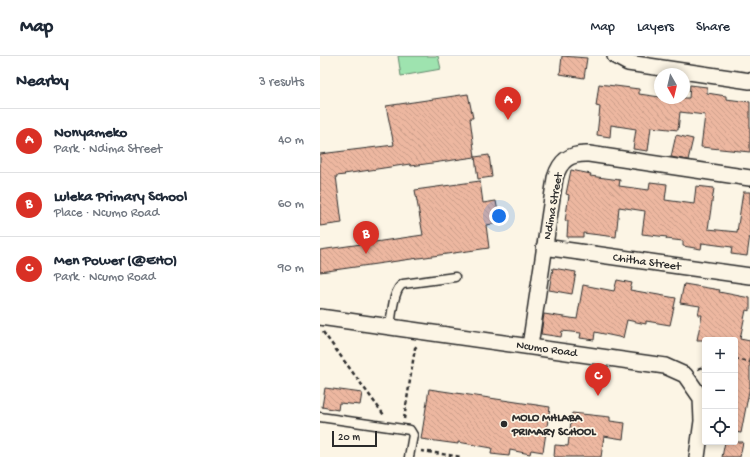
<!DOCTYPE html>
<meta charset="utf-8">
<style>
body{margin:0;font-family:"Gochi Hand",sans-serif;background:#f6f6f7;color:#1f2937}
.controls{position:absolute;right:12px;bottom:12px;display:grid;overflow:hidden;border-radius:4px;box-shadow:0 2px 6px #0003}
.controls button{width:36px;height:36px;display:grid;place-items:center;padding:0;border:0;border-bottom:1px solid #e0e1e3;background:#fff;color:#1f2937;font:20px sans-serif}
.compass{position:absolute;left:334px;top:12px;width:36px;height:36px;border-radius:50%;background:#fff;box-shadow:0 2px 6px #0003;rotate:172deg}
.scale{position:absolute;left:12px;bottom:10px;width:45px;box-sizing:border-box;padding-left:4px;border:2px solid #2b2b2b;border-top:0;font-size:11px;line-height:14px;white-space:nowrap;color:#2b2b2b;-webkit-text-stroke:3px #fcf5e5;paint-order:stroke}
.you{position:absolute;left:179px;top:160px;width:14px;height:14px;margin:-10px;border:3px solid #fff;border-radius:50%;background:#1a73e8;box-shadow:0 0 0 6px #1a73e833}
.badge{display:grid;place-items:center;width:26px;height:26px;border-radius:50%;background:#d93025;color:#fff;font-size:13px;font-weight:700}
.pin{position:absolute;translate:-50% -33px;filter:drop-shadow(0 1px 2px #0008)}
.pin::after{content:'';position:absolute;top:21px;width:14px;height:12px;background:inherit;clip-path:polygon(0 0,100% 0,50% 100%)}
.list{margin:0;padding:0;list-style:none}
h2{display:flex;justify-content:space-between;align-items:center;height:52px;margin:0;padding:0 16px;font-size:17px}
h2 small{font-size:13px;font-weight:400;color:#747a83}
.list li{display:grid;grid-template-columns:26px 1fr auto;gap:12px;align-items:center;box-sizing:border-box;height:64px;padding:0 16px;border-top:1px solid #e0e1e3}
.list b{display:block;font-size:15px;white-space:nowrap}
.list p{margin:0;font-size:13px;white-space:nowrap;color:#747a83}
.list em{font-size:13px;font-style:normal;color:#747a83}
.icon{flex:none;width:22px;height:22px;fill:none;stroke:currentColor;stroke-width:2;stroke-linecap:round;stroke-linejoin:round}
.map{position:relative;flex:none;width:430px;height:401px;overflow:hidden}
header{display:flex;align-items:center;gap:24px;box-sizing:border-box;height:56px;padding:0 20px;background:#fff;border-bottom:1px solid #e0e1e3}
header strong{font-size:19px}
nav{display:flex;gap:22px;margin-inline-start:auto;font-size:14px}
main{display:flex}
aside{flex:1;background:#fff}
.map>svg:first-child{display:block}
.garden{fill:#9ee3af;stroke:#64876d}
.building{fill:url(#building-back-hatch);stroke:#2b2b2b}
.lines{fill:none;stroke-linecap:round;stroke-linejoin:round}
.lane-casing{stroke:#2b2b2b;stroke-width:11}
.street-casing{stroke:#2b2b2b;stroke-width:18}
.path{stroke:#2b2b2b;stroke-width:2.5;stroke-dasharray:4 3;stroke-linecap:butt}
.lane{stroke:#fcf5e5;stroke-width:8}
.street{stroke:#fcf5e5;stroke-width:15}
.poi-dot{fill:#2b2b2b;stroke:#fcf5e5;stroke-width:1.5}
.labels{text-anchor:middle;stroke-width:3.5;stroke-linejoin:round;paint-order:stroke}
.street-label{font-size:12px;fill:#2b2b2b;stroke:#fcf5e5}
.poi-label{font-size:12px;font-weight:bold;fill:#2b2b2b;stroke:#fcf5e5;text-anchor:start}
</style>
<header>
<strong>Map</strong>
<nav><a>Map</a><a>Layers</a><a>Share</a></nav>
</header>
<main>
<aside>
<h2>Nearby<small>3 results</small></h2>
<ul class="list">
<li><span class="badge">A</span><div><b>Nonyameko</b><p>Park · Ndima Street</p></div><em>40 m</em></li>
<li><span class="badge">B</span><div><b>Luleka Primary School</b><p>Place · Ncumo Road</p></div><em>60 m</em></li>
<li><span class="badge">C</span><div><b>Men Power (@EHO)</b><p>Park · Ncumo Road</p></div><em>90 m</em></li>
</ul>
</aside>
<div class="map">
<svg width="430" height="401" viewBox="0 0 430 401">
<defs>
<pattern id="building-back-hatch" width="6" height="6" patternUnits="userSpaceOnUse"><rect width="6" height="6" fill="#edb7a0"/><path d="M-1 5l2 2M0 0l6 6M5-1l2 2" fill="none" stroke="#cb9e8a"/></pattern>
</defs>
<rect width="100%" height="100%" fill="#fcf5e5"/>
<filter id="ink" filterUnits="userSpaceOnUse"><feTurbulence type="fractalNoise" baseFrequency=".025" numOctaves="2"/><feDisplacementMap in="SourceGraphic" scale="8" xChannelSelector="R" yChannelSelector="G"/><feConvolveMatrix kernelMatrix="1 2 1 2 8 2 1 2 1" color-interpolation-filters="sRGB"/></filter>
<g filter="url(#ink)">
<!-- garden -->
<path class="garden" d="M 78,0 L 118,0 L 121,13 L 81,20 Z"/>
<!-- building -->
<path class="building" d="M 242,0 L 267,2 L 264,22 L 240,18 Z
M 279,28 L 319,33 L 319,38 L 340,41 L 340,42 L 369,42 L 370,29 L 387,31 L 387,37 L 406,40 L 406,43 L 430,46 L 430,96 L 381,91 L 385,59 L 360,56 L 358,74 L 331,71 L 328,95 L 313,93 L 316,73 L 291,69 L 290,81 L 277,79 L 280,51 L 276,50 Z
M 148,38 L 153,62 L 150,62 L 155,101 L 91,110 L 90,108 L 24,118 L 25,119 L 16,120 L 22,167 L 0,170 L 0,98 L 74,89 L 66,50 Z
M 356,79 L 373,83 L 368,104 L 351,101 Z
M 169,99 L 172,121 L 158,123 L 155,101 Z
M 251,114 L 271,118 L 270,120 L 300,124 L 299,130 L 329,134 L 330,126 L 347,128 L 345,144 L 374,148 L 376,130 L 394,132 L 388,173 L 417,176 L 423,136 L 430,136 L 430,179 L 427,200 L 411,198 L 412,191 L 382,187 L 381,193 L 363,190 L 363,185 L 346,183 L 347,181 L 322,178 L 325,155 L 299,151 L 296,181 L 263,177 L 263,181 L 247,181 L 248,165 L 245,165 L 249,139 L 246,138 Z
M 160,125 L 163,147 L 176,145 L 180,167 L 166,169 L 169,192 L 0,216 L 0,194 L 103,179 L 95,134 Z
M 233,212 L 256,216 L 252,238 L 229,234 Z
M 297,224 L 312,227 L 310,234 L 356,242 L 350,269 L 326,265 L 326,268 L 307,264 L 303,282 L 275,276 L 274,284 L 260,282 L 261,277 L 242,275 L 241,281 L 221,278 L 224,258 L 257,263 L 263,229 L 294,235 Z
M 364,228 L 400,234 L 399,236 L 430,242 L 430,255 L 426,254 L 420,283 L 430,285 L 430,330 L 421,377 L 415,376 L 415,284 L 377,284 L 382,259 L 378,259 L 380,250 L 360,247 Z
M 5,332 L 42,337 L 40,349 L 19,347 L 18,354 L 2,351 Z
M 109,333 L 230,351 L 223,396 L 211,394 L 210,398 L 190,394 L 189,400 L 171,398 L 172,392 L 138,386 L 138,388 L 101,383 Z
M 252,357 L 290,361 L 290,365 L 305,367 L 303,383 L 284,380 L 281,401 L 234,401 L 235,389 L 248,390 Z
M 405,386 L 423,386 L 420,401 L 402,401 Z"/>
<g class="lines">
<!-- lane casing -->
<g class="lane-casing">
<path id="lane" d="M 70,270 C 72,259 73,233 83,228 L 135,221
M 0,361 L 90,374 L 93,379 L 89,401"/>
</g>
<!-- street casing -->
<g class="street-casing">
<path id="street" d="M 295,0 L 308,7 L 430,25
M 224,191 L 430,220
M 0,261 L 345,310 L 365,319 L 381,342 L 382,365 L 377,401
M 210,290 L 235,122 C 240,104 250,97 269,98 L 430,122"/>
</g>
<!-- path -->
<path class="path" d="M 3,276 L 64,359
M 415,303 L 430,306
M 378,313 L 385,310
M 84,363 L 95,292 L 97,290
M 101,395 L 142,401"/>
<!-- lane -->
<use href="#lane" class="lane"/>
<!-- street -->
<use href="#street" class="street"/>
</g>
</g>
<!-- markers -->
<circle class="poi-dot" cx="184" cy="368" r="4"/>
<g class="labels">
<!-- street labels -->
<g class="street-label">
<text transform="translate(232 150) rotate(-80)" y="4">Ndima Street</text>
<text transform="translate(327 205) rotate(8)" y="4">Chitha Street</text>
<text transform="translate(227 292) rotate(8)" y="4">Ncumo Road</text>
</g>
<!-- poi labels -->
<g class="poi-label">
<text x="192" y="365">MOLO MHLABA<tspan x="192" dy="14">PRIMARY SCHOOL</tspan></text>
</g>
</g>
</svg>
<div class="controls">
<button>+</button>
<button>−</button>
<button><svg class="icon" aria-label="locate" viewBox="0 0 24 24"><circle cx="12" cy="12" r="6"/><path d="M12 2v4M12 18v4M2 12h4M18 12h4"/></svg></button>
</div>
<svg class="compass" viewBox="-18 -18 36 36"><path d="M0-13l5 13h-10z" fill="#e53935"/><path d="M0 13l5-13h-10z" fill="#747a83"/></svg>
<div class="scale">20 m</div>
<div class="you"></div>
<div class="pin badge" style="left:188px;top:64px">A</div>
<div class="pin badge" style="left:46px;top:198px">B</div>
<div class="pin badge" style="left:278px;top:340px">C</div>
</div>
</main>
